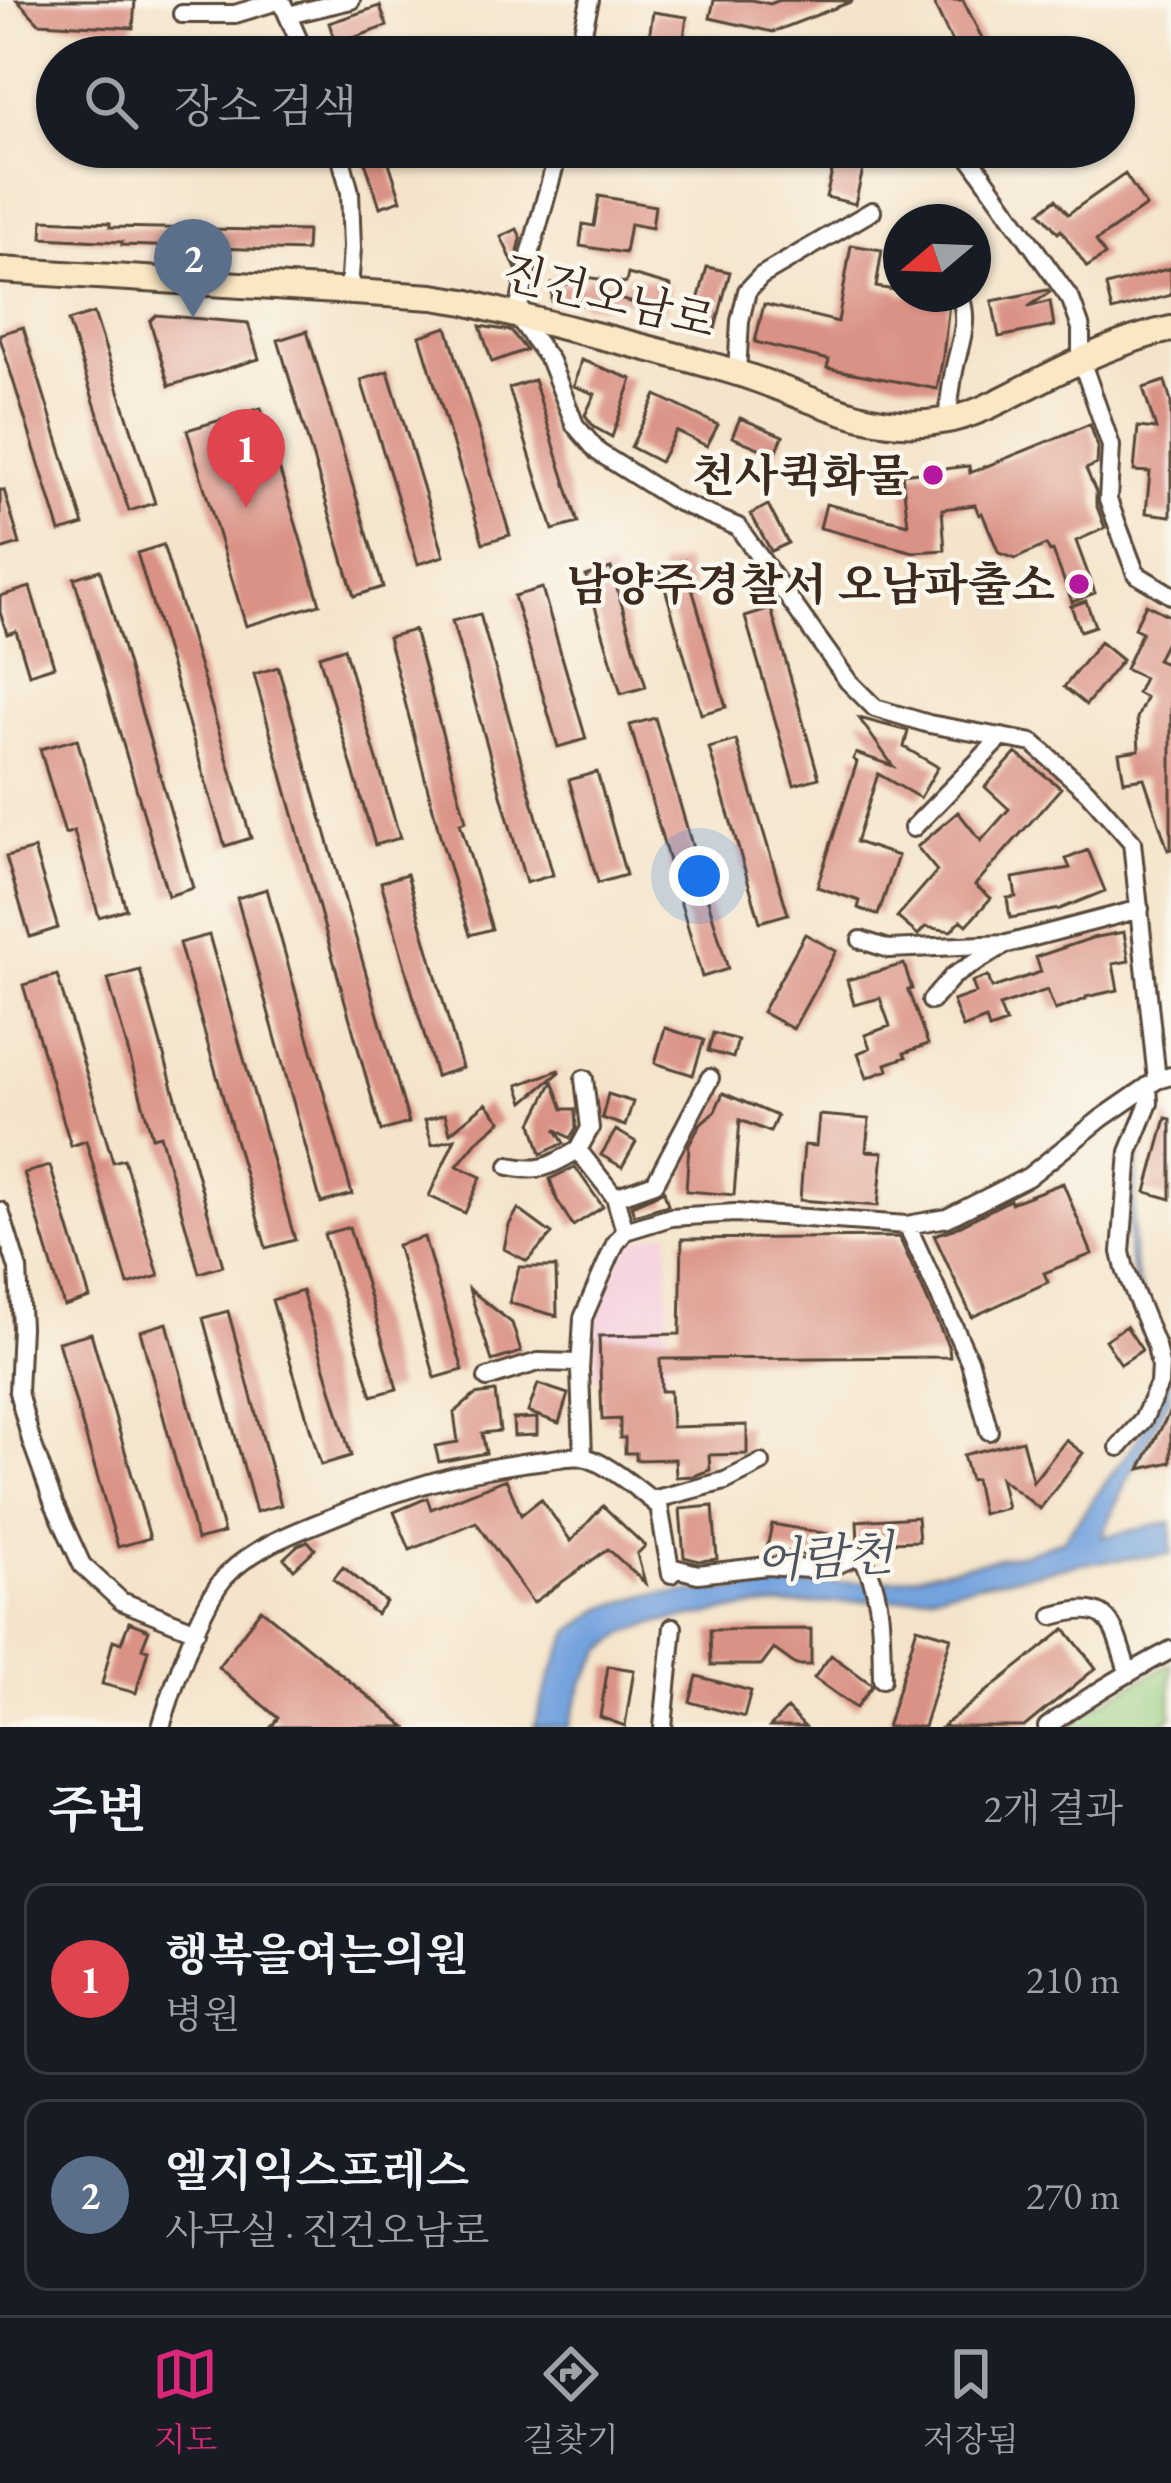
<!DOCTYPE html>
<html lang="ko">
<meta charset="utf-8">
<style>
body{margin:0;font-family:"EB Garamond","Noto Serif KR",serif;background:#242831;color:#f1f3f6}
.compass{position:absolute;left:883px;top:204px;width:108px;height:108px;border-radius:50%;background:#171b24;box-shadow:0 3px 9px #0004;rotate:251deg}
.you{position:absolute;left:699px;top:876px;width:42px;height:42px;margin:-30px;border:9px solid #fff;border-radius:50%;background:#1a73e8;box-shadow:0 0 0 18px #1a73e833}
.badge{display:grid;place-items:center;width:78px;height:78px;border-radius:50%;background:#db2777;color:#fff;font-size:39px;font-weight:700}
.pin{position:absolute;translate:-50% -99px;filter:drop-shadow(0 3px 6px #0008)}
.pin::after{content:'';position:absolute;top:63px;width:42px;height:36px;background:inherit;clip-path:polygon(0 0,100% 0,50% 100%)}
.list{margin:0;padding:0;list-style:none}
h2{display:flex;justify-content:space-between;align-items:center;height:156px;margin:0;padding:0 48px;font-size:51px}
h2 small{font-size:39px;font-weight:400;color:#9ea1a6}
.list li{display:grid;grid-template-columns:78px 1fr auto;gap:36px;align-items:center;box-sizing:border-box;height:192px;margin:0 24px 24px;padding:0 24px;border:3px solid #363941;border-radius:24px}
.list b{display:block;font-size:45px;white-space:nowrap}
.list p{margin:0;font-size:39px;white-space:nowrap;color:#9ea1a6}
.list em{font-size:39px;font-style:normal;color:#9ea1a6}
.icon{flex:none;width:66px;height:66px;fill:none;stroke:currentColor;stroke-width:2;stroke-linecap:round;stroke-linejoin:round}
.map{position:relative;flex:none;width:1171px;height:1727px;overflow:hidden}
.search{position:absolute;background:#171b24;box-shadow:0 3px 9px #0004;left:36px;right:36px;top:36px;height:132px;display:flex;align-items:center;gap:30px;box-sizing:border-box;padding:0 42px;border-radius:66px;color:#9ea1a6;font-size:45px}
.sheet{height:588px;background:#171b24}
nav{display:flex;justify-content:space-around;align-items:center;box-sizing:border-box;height:168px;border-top:3px solid #363941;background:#171b24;font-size:33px;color:#9ea1a6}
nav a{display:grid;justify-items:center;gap:6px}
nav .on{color:#db2777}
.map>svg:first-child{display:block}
.built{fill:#f4cfdd}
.grass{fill:#95ce81;stroke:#687c50;stroke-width:3}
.water{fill:#75a3de;stroke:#58667e;stroke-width:3}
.building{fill:#da9286}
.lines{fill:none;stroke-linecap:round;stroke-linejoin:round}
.street-casing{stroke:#574638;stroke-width:22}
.secondary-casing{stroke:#574638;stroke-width:30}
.street{stroke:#fff;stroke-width:16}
.secondary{stroke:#fae7c3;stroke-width:24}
.poi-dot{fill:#b5179e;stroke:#fbf7ec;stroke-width:4.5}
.labels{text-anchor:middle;stroke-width:9;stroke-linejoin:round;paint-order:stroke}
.street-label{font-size:45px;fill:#3b2a1e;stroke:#fbf7ec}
.poi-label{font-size:45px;font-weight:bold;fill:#3b2a1e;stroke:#fbf7ec;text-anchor:end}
.water-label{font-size:48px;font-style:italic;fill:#4f5461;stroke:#fbf7ec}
</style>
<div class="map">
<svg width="1171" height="1727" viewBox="0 0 1171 1727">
<rect width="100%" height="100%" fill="#fbf7ec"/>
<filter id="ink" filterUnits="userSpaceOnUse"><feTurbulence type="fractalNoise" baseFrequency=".00833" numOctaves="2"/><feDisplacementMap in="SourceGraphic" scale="24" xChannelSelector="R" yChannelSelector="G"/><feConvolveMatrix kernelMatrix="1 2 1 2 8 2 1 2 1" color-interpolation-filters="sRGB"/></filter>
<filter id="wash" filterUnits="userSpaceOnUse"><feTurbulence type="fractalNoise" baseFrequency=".004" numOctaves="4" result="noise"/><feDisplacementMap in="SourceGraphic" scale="48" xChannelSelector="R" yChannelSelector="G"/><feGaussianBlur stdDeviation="2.7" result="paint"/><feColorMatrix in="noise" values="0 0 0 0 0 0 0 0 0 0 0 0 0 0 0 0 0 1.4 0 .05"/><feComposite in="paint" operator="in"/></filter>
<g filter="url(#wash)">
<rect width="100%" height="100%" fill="#f4e4cb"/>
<!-- built -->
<path class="built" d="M 669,1231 L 667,1377 L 594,1378 L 592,1332 L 602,1299 L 621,1257 L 634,1240 Z"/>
<!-- grass -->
<path class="grass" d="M 1171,1663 L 1171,1717 L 1157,1727 L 1067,1727 L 1099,1704 Z"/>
<!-- water -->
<path class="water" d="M 1156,1089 C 1163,1113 1147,1130 1141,1152 C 1135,1171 1133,1224 1133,1246 C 1134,1302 1171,1333 1169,1399 L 1123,1489 L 1102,1537 L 1171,1522 L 1171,1554 L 1080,1564 L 901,1599 L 755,1607 L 660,1622 L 627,1632 L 603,1650 L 583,1683 L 569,1727 L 534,1727 L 550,1677 L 571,1631 L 603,1608 L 646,1595 L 898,1579 L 1029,1552 L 1064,1539 L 1135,1443 L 1162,1397 L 1128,1254 L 1129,1169 Z"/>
<g id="blocks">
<!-- building -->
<path class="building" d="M 17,0 L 135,0 L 133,28 L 39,23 Z
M 714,0 L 752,0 L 770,4 L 780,0 L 853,1 L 773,32 L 710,18 Z
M 932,0 L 963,0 L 985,44 L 959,57 Z
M 380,6 L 387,26 L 336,44 L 329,23 Z
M 653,12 L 687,17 L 681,57 L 646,57 Z
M 360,147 L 384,147 L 401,200 L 380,207 Z
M 838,147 L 867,152 L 855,204 L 826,197 Z
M 1125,174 L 1146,206 L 1096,241 L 1105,255 L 1087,267 L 1061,230 L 1058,233 L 1040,212 L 1056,199 L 1068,214 Z
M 599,196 L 655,206 L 652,228 L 630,224 L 625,253 L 580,246 L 583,224 L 594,226 Z
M 43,220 L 110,223 L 110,227 L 307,231 L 306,251 L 122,245 L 122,242 L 42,238 Z
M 517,229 L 521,238 L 515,267 L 501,237 Z
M 851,245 L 882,250 L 876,287 L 901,291 L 901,294 L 947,297 L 949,303 L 943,356 L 937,389 L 827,368 L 829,360 L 755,342 L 764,304 L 838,322 Z
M 707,267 L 730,272 L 715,329 L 692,323 Z
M 1171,268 L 1171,295 L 1112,311 L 1106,286 Z
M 628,274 L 671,286 L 664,311 L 608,296 L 606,307 L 582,304 L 582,300 L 552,301 L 552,284 L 584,284 L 585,277 L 626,283 Z
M 1048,290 L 1050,292 L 1028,307 L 1050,301 L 1054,326 L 999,337 L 992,301 Z
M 94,313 L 155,503 L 129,511 L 68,321 Z
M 156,315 L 248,323 L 259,359 L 169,386 L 150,321 Z
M 480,326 L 511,331 L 526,350 L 492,362 Z
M 23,327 L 84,525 L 60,532 L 0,338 L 0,334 Z
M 447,327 L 510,535 L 483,543 L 420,336 Z
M 307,331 L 383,587 L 354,596 L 278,340 Z
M 581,360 L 632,379 L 612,437 L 594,427 L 585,415 L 595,394 L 574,386 Z
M 388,371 L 444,556 L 418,564 L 361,380 Z
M 534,380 L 578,523 L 553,530 L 509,388 Z
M 1165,381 L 1171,402 L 1171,516 L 1146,513 L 1150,472 L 1134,471 L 1138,427 L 1156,429 L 1143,388 Z
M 656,395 L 718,425 L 707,446 L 676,431 L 660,462 L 631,447 Z
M 261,408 L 320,604 L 246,626 L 187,430 Z
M 740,418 L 783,436 L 775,455 L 732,437 Z
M 1090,424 L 1098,448 L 1097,464 L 1086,469 L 1096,492 L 1096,504 L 1105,528 L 1076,541 L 1095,593 L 1072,602 L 1053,551 L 1050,552 L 1046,545 L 1015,559 L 999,553 L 982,513 L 979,515 L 975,505 L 942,509 L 945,550 L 914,552 L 820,528 L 826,504 L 908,524 L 902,474 L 969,466 L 970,473 Z
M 0,490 L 4,490 L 20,544 L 0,550 Z
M 768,505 L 788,543 L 771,551 L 751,514 Z
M 163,545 L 251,838 L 225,846 L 137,553 Z
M 684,560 L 726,707 L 701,714 L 659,567 Z
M 611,568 L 646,687 L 621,694 L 586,576 Z
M 100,570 L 193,888 L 168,896 L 74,578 Z
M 30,587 L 54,666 L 29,674 L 16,631 L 7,634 L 0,612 L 0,596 Z
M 542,588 L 586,739 L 558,747 L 514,596 Z
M 1086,601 L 1095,626 L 1080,631 L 1071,606 Z
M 1146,604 L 1171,617 L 1171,632 L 1157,660 L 1171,666 L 1171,849 L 1168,850 L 1144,778 L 1124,781 L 1119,753 L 1139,750 L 1137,718 L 1146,698 L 1137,693 L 1144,678 L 1125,669 L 1142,632 L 1134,628 Z
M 771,609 L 819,778 L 794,785 L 745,617 Z
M 480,614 L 553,875 L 526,883 L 452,621 Z
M 414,630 L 466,821 L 460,823 L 492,929 L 470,935 L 442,843 L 388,637 Z
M 1100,642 L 1122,660 L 1086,705 L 1064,687 Z
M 344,648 L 400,838 L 375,845 L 319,656 Z
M 278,667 L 409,1123 L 381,1131 L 254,674 Z
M 655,718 L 728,969 L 702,977 L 630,725 Z
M 859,718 L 908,731 L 904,747 L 938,767 L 920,798 L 878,774 L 856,842 L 898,856 L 878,915 L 858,908 L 860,901 L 817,887 L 857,762 L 853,759 L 856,753 L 893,766 Z
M 77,739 L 126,909 L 99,917 L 74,831 L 65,834 L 40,749 Z
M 736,740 L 788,914 L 760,922 L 709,748 Z
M 1016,753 L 1061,788 L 975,885 L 991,898 L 967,925 L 961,920 L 951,931 L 925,927 L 918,935 L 897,917 L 937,871 L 917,847 L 958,812 L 981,841 L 1009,809 L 985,787 Z
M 597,772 L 626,875 L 598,883 L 569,780 Z
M 34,849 L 58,928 L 30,937 L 6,857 Z
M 1088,850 L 1105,891 L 1060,909 L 1010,918 L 1007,898 L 1016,897 L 1013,878 L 1070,868 L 1066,859 Z
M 407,874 L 462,1068 L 436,1076 L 381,882 Z
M 267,889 L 352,1194 L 321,1203 L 237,898 Z
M 1124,932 L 1129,961 L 1113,964 L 1118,990 L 1086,997 L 1086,999 L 1055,1010 L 1047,990 L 999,1006 L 1006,1023 L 989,1029 L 986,1019 L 963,1028 L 953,1001 L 976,993 L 972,982 L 988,976 L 992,988 L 1041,972 L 1036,957 L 1092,938 Z
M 805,934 L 836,951 L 793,1029 L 762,1012 Z
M 209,935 L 295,1240 L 266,1248 L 179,943 Z
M 904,964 L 912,989 L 908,990 L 928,1044 L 904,1053 L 906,1057 L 886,1064 L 888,1070 L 867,1078 L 858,1053 L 870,1048 L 865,1035 L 890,1026 L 880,998 L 854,1005 L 847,980 Z
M 140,970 L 223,1266 L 199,1273 L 160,1135 L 152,1137 L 108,979 Z
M 57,975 L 113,1162 L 124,1159 L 159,1276 L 128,1285 L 86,1141 L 71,1146 L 23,985 Z
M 665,1028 L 704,1040 L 693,1075 L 655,1063 Z
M 713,1033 L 738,1040 L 733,1058 L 708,1051 Z
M 559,1070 L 560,1072 L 524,1102 L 518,1085 Z
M 553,1081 L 563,1109 L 575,1109 L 576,1128 L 570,1138 L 555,1129 L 564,1143 L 541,1154 L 532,1123 Z
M 723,1093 L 777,1116 L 770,1132 L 740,1120 L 734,1195 L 686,1191 L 689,1145 L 701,1123 L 715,1111 Z
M 608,1094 L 633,1102 L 625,1126 L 602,1118 Z
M 486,1103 L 501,1121 L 478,1140 L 457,1166 L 481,1177 L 465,1213 L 429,1196 L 455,1139 L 432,1145 L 425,1120 L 445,1114 L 450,1133 Z
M 819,1115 L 869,1119 L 866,1151 L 883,1152 L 878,1206 L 800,1200 L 804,1145 L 816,1146 Z
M 1166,1118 L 1171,1119 L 1171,1199 L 1146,1192 Z
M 616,1130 L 636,1142 L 622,1167 L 601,1155 Z
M 50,1166 L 90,1298 L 64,1306 L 24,1173 Z
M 575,1167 L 603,1207 L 573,1226 L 557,1200 L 550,1179 Z
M 1063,1183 L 1092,1254 L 1044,1273 L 1048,1282 L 972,1317 L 934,1235 L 953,1229 L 1010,1200 L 1011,1203 Z
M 664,1191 L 668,1205 L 634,1215 L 631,1205 Z
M 518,1209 L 552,1234 L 527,1261 L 504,1249 L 509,1225 Z
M 349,1227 L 397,1389 L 372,1396 L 324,1234 Z
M 424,1237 L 463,1370 L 435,1378 L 397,1245 Z
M 899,1237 L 949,1348 L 950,1357 L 660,1359 L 661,1391 L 670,1391 L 672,1427 L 747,1425 L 747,1454 L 709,1455 L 710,1470 L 694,1476 L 676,1477 L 675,1459 L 636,1460 L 636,1453 L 625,1453 L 625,1438 L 620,1438 L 620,1419 L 602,1420 L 599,1336 L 680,1334 L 682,1239 Z
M 519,1267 L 556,1267 L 557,1316 L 509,1303 Z
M 469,1289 L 512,1323 L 521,1352 L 492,1361 Z
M 302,1291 L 351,1456 L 321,1465 L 272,1300 Z
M 228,1311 L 281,1505 L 256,1512 L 203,1318 Z
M 167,1323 L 224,1533 L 197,1540 L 140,1331 Z
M 1126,1326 L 1142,1350 L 1121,1364 L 1105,1340 Z
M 91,1333 L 150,1538 L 118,1547 L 58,1342 Z
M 538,1384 L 568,1394 L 559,1423 L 528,1412 Z
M 495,1392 L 500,1431 L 482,1433 L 486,1453 L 439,1462 L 435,1446 L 458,1442 L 454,1413 L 475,1395 Z
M 1171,1409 L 1171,1462 L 1140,1469 Z
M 537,1418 L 537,1435 L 514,1436 L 513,1419 Z
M 1022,1440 L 1033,1482 L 1066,1440 L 1083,1453 L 1040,1509 L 1000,1478 L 1007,1508 L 982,1514 L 975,1479 L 970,1480 L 963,1455 Z
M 506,1479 L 521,1515 L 541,1499 L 571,1541 L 603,1506 L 645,1546 L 637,1554 L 645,1583 L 608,1549 L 533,1603 L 476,1522 L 410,1550 L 394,1512 L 427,1498 L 431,1509 Z
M 713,1506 L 717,1559 L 699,1561 L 684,1557 L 680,1509 Z
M 917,1517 L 919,1541 L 858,1543 L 857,1521 Z
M 772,1524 L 834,1535 L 831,1553 L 813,1557 L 767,1548 Z
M 308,1541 L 315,1549 L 294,1569 L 284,1558 L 298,1545 Z
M 343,1567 L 386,1602 L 376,1614 L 333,1579 Z
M 261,1609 L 406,1727 L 271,1727 L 278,1718 L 218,1667 Z
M 129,1622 L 149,1630 L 142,1648 L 148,1650 L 136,1693 L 102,1684 L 113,1640 L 121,1643 Z
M 917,1627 L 951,1637 L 924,1727 L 887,1727 Z
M 811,1629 L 811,1665 L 796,1665 L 774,1649 L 762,1665 L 711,1665 L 710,1630 Z
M 1065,1629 L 1096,1668 L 1024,1727 L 942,1727 Z
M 831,1655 L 870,1683 L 872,1686 L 856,1708 L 814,1678 Z
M 608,1666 L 634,1670 L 625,1726 L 600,1717 Z
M 697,1676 L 751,1691 L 744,1717 L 690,1702 Z
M 787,1709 L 805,1727 L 770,1727 Z"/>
</g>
</g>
<g filter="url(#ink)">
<use href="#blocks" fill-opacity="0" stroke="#574638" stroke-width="3"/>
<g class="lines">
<!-- street casing -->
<g class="street-casing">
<path id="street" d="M 182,14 L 235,14 L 281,0 L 306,57
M 288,15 L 351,0
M 577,57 L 590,0
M 338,147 L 350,192 L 352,248 L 349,291
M 560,147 L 532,247 L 517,316 L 550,361 L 575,425 L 598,452 L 674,500 L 738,527 L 848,681 L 875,708 L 929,724 L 1033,743 L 1087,791 L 1132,842 L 1157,1080
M 968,155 L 1071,300 L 1081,328 L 1081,360 L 1111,446 L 1108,500 L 1136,574 L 1171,595
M 737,372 L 740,321 L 747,291 L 761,276 L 872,211
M 947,420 C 949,404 951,387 954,371 C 959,344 971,321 959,294
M 913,828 L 1002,737
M 861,940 L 889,949 L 1007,944 L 1140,909
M 931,1001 L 953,976 L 1001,947
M 584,1079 L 590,1128 L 578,1150 L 615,1197 L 625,1231
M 509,1166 C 541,1173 550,1166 578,1150
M 615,1197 L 655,1183 L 710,1078
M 0,1211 L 18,1269 L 21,1327 L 18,1392 L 31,1440 L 54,1504 L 82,1565 L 121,1601 L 196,1631
M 907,1225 L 970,1362 L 989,1431
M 487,1378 L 538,1362 L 580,1363
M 1119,1447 L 1143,1420 L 1159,1384 L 1160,1365 L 1156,1346 L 1125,1269 L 1121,1252 L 1129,1152 L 1149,1103 L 1148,1086
M 583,1457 L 580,1370 L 583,1318 L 615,1244 L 625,1231 L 671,1217 L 735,1213 L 907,1225 L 947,1218 L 1028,1177 L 1102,1118 L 1157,1080 L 1171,1076
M 652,1500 L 725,1481 L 761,1463
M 670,1567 L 698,1574 L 767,1566 L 823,1570 L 860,1555 C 884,1590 881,1638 882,1679
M 1053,1616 C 1112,1599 1112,1622 1128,1672
M 161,1727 C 172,1690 201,1601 227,1575 C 252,1549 290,1534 323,1521 C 397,1490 464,1469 545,1460 C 556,1459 571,1455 582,1457 C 604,1460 641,1492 659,1506 L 671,1574
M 663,1727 L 673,1627
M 1047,1727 C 1086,1697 1127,1673 1171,1650"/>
</g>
<!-- secondary casing -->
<g class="secondary-casing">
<path id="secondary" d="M 0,270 L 433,297 L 465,302 C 553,326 644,345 731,371 C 804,392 863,434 942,421 C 975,416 1005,398 1035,383 C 1078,361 1123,339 1171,329"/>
</g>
<!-- street -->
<use href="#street" class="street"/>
<!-- secondary -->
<use href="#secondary" class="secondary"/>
</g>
</g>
<!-- markers -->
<g class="poi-dot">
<circle cx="933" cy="475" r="12"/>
<circle cx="1079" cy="584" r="12"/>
</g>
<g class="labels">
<!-- street labels -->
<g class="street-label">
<text transform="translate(609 296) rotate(14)" y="16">진건오남로</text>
</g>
<!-- poi labels -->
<g class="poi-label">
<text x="909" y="491">천사퀵화물</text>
<text x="1055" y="600">남양주경찰서 오남파출소</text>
</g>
<!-- water labels -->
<g class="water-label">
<text transform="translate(824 1557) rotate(-4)" y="17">어람천</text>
</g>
</g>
</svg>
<svg class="compass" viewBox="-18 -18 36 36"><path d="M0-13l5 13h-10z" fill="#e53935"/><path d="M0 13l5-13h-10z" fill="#9ea1a6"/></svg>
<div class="you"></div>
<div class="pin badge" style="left:246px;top:508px;background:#e0444e">1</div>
<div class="pin badge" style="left:193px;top:318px;background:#5c6f8a">2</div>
<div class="search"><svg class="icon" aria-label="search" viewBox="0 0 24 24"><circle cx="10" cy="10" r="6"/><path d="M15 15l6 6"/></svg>장소 검색</div>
</div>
<section class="sheet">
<h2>주변<small>2개 결과</small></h2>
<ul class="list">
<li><span class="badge" style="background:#e0444e">1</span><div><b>행복을여는의원</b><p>병원</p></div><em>210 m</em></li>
<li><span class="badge" style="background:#5c6f8a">2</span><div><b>엘지익스프레스</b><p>사무실 · 진건오남로</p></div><em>270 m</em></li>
</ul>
</section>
<nav>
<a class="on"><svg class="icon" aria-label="map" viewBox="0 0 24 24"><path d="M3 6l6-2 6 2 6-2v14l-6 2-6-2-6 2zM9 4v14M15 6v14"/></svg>지도</a>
<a><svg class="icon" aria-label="directions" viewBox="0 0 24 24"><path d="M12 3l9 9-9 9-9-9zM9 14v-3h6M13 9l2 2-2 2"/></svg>길찾기</a>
<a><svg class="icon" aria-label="saved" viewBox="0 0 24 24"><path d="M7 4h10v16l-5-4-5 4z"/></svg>저장됨</a>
</nav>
